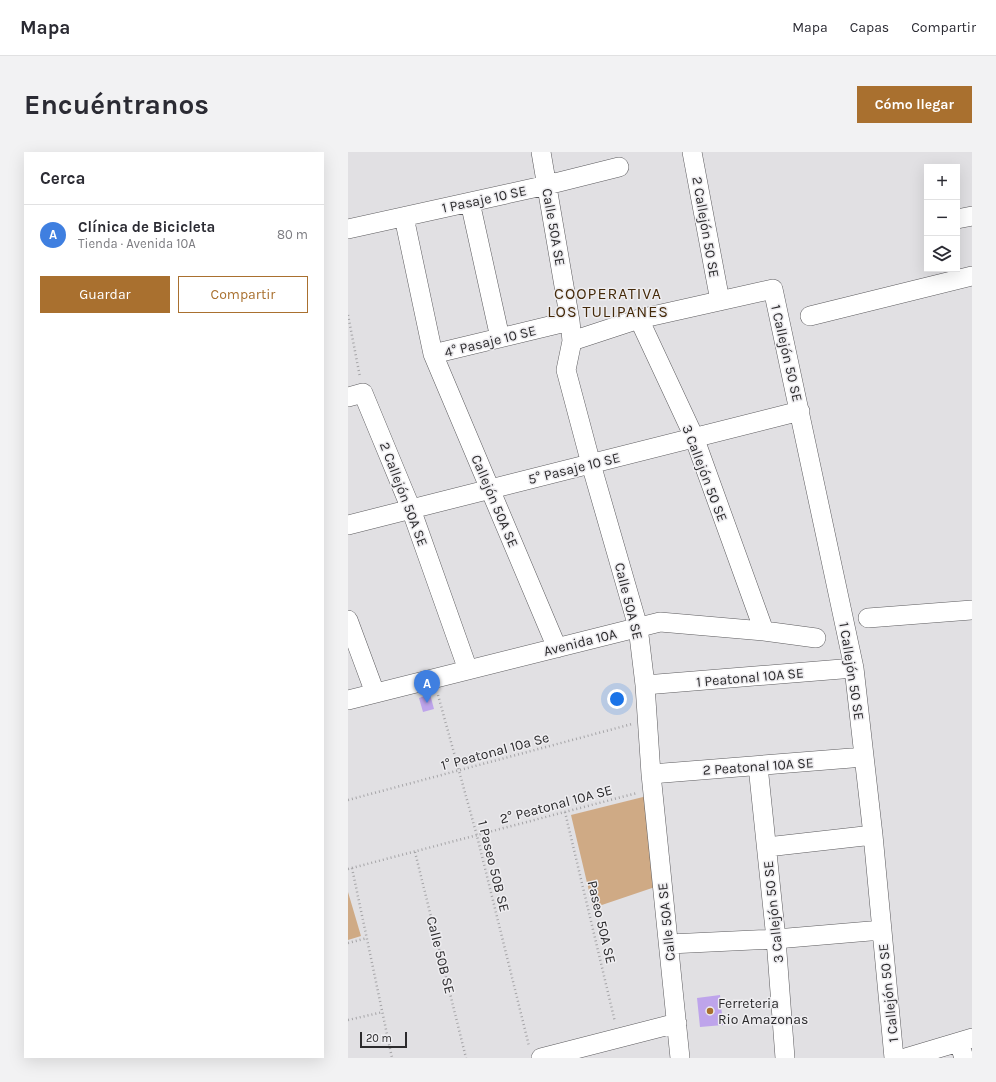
<!DOCTYPE html>
<html lang="es">
<meta charset="utf-8">
<style>
body{margin:0;font-family:Karla,sans-serif;background:#f2f2f3;color:#2b2b33}
.controls{position:absolute;right:12px;top:12px;display:grid;overflow:hidden;border-radius:0px;box-shadow:0 4px 16px #0002}
.controls button{width:36px;height:36px;display:grid;place-items:center;padding:0;border:0;border-bottom:1px solid #e1e1e2;background:#fff;color:#2b2b33;font:20px sans-serif}
.scale{position:absolute;left:12px;bottom:10px;width:47px;box-sizing:border-box;padding-left:4px;border:2px solid #2c2b2d;border-top:0;font-size:11px;line-height:14px;white-space:nowrap;color:#2c2b2d;-webkit-text-stroke:3px #eeedf0;paint-order:stroke}
.you{position:absolute;left:269px;top:547px;width:14px;height:14px;margin:-10px;border:3px solid #fff;border-radius:50%;background:#1a73e8;box-shadow:0 0 0 6px #1a73e833}
.badge{display:grid;place-items:center;width:26px;height:26px;border-radius:50%;background:#a9702f;color:#fff;font-size:13px;font-weight:700}
.pin{position:absolute;translate:-50% -33px;filter:drop-shadow(0 1px 2px #0008)}
.pin::after{content:'';position:absolute;top:21px;width:14px;height:12px;background:inherit;clip-path:polygon(0 0,100% 0,50% 100%)}
.list{margin:0;padding:0;list-style:none}
h2{display:flex;justify-content:space-between;align-items:center;height:52px;margin:0;padding:0 16px;font-size:17px}
h2 small{font-size:13px;font-weight:400;color:#7c7c81}
.list li{display:grid;grid-template-columns:26px 1fr auto;gap:12px;align-items:center;box-sizing:border-box;height:60px;padding:0 16px;border-top:1px solid #e1e1e2}
.list b{display:block;font-size:15px;white-space:nowrap}
.list p{margin:0;font-size:13px;white-space:nowrap;color:#7c7c81}
.list em{font-size:13px;font-style:normal;color:#7c7c81}
.actions{display:flex;gap:8px;padding:12px 16px}
.actions a{flex:1;padding:9px 0;border:1px solid #a9702f;border-radius:0px;text-align:center;font-size:14px;color:#a9702f}
.actions .main{background:#a9702f;color:#fff}
.icon{flex:none;width:22px;height:22px;fill:none;stroke:currentColor;stroke-width:2;stroke-linecap:round;stroke-linejoin:round}
.map{position:relative;flex:none;width:624px;height:906px;overflow:hidden;border-radius:0px}
header{display:flex;align-items:center;gap:24px;box-sizing:border-box;height:56px;padding:0 20px;background:#fff;border-bottom:1px solid #e1e1e2}
header strong{font-size:19px}
nav{display:flex;gap:22px;margin-inline-start:auto;font-size:14px}
.intro{display:flex;align-items:center;justify-content:space-between;box-sizing:border-box;height:96px;padding:0 24px}
h1{margin:0;font-size:28px}
.button{padding:10px 18px;border-radius:0px;background:#a9702f;color:#fff;font-size:14px;font-weight:700}
main{display:flex;gap:24px;padding:0 24px}
aside{flex:1;background:#fff;border-radius:0px;box-shadow:0 4px 16px #0002}
.map>svg:first-child{display:block}
.green{fill:#cfaa85}
.building{fill:#bea4eb}
.lines{fill:none;stroke-linecap:round;stroke-linejoin:round}
.minor-casing{stroke:#5c5b5e;stroke-width:20}
.path{stroke:#a5a4a7;stroke-width:2.5;stroke-dasharray:1 3;stroke-linecap:butt}
.minor{stroke:#fff;stroke-width:19}
.poi-dot{fill:#a9702f;stroke:#eeedf0;stroke-width:1.5}
.labels{text-anchor:middle;stroke-width:3;stroke-linejoin:round;paint-order:stroke}
.street-label{font-size:14px;fill:#2c2b2d;stroke:#eeedf0}
.poi-label{font-size:14px;fill:#2c2b2d;stroke:#eeedf0;text-anchor:start}
.quarter-label{font-size:16px;letter-spacing:1px;fill:#452a0a;stroke:#eeedf0}
</style>
<header>
<strong>Mapa</strong>
<nav><a>Mapa</a><a>Capas</a><a>Compartir</a></nav>
</header>
<div class="intro"><h1>Encuéntranos</h1><a class="button">Cómo llegar</a></div>
<main>
<aside>
<h2>Cerca<small></small></h2>
<ul class="list">
<li><span class="badge" style="background:#3f7fe0">A</span><div><b>Clínica de Bicicleta</b><p>Tienda · Avenida 10A</p></div><em>80 m</em></li>
</ul>
<div class="actions"><a class="main">Guardar</a><a>Compartir</a></div>
</aside>
<div class="map">
<svg width="624" height="906" viewBox="0 0 624 906">
<rect width="100%" height="100%" fill="#e1e0e3"/>
<!-- green -->
<path class="green" d="M 299,644 L 307,735 L 245,756 L 223,663 Z
M 0,740 L 13,784 L 0,788 Z"/>
<!-- building -->
<path class="building" d="M 82,542 L 86,557 L 75,560 L 71,546 Z
M 372,843 L 375,873 L 352,875 L 349,846 Z"/>
<g class="lines">
<!-- minor casing -->
<g class="minor-casing">
<path id="minor" d="M 193,0 L 222,169 L 224,189 L 218,218 L 243,312 L 290,475 L 297,533 L 303,622 L 332,906
M 344,0 L 372,149
M 122,50 L 152,186
M 56,65 L 85,202 L 209,496
M 609,67 L 624,64
M 0,77 L 199,33 L 271,15
M 462,164 L 624,124
M 291,167 L 346,285 L 416,479
M 224,189 L 291,167 L 425,137 L 506,516 L 525,683 L 546,906
M 85,202 L 222,169
M 0,245 L 15,241 L 63,357 L 120,518
M 0,373 L 452,259
M 520,466 L 624,458
M 0,468 L 27,541
M 297,533 L 506,516
M 0,548 L 312,470 L 416,479 L 468,486
M 410,614 L 428,787 L 437,906
M 303,622 L 516,605
M 419,695 L 525,683
M 321,792 L 428,787 L 534,778
M 611,890 L 616,906
M 193,906 L 329,871
M 557,906 L 624,886"/>
</g>
<!-- path -->
<path class="path" d="M 0,163 L 12,225
M 90,543 L 129,684 L 181,894
M 0,648 L 284,572
M 217,660 L 267,870
M 67,700 L 118,906
M 4,716 L 44,906
M 0,717 L 289,641
M 0,791 L 19,786
M 0,868 L 35,860"/>
<!-- minor -->
<use href="#minor" class="minor"/>
</g>
<!-- markers -->
<circle class="poi-dot" cx="362" cy="859" r="4"/>
<g class="labels">
<!-- street labels -->
<g class="street-label">
<text transform="translate(136 47) rotate(-12)" y="5">1 Pasaje 10 SE</text>
<text transform="translate(206 75) rotate(80)" y="5">Calle 50A SE</text>
<text transform="translate(358 75) rotate(80)" y="5">2 Callejón 50 SE</text>
<text transform="translate(142 189) rotate(-14)" y="5">4° Pasaje 10 SE</text>
<text transform="translate(439 201) rotate(77)" y="5">1 Callejón 50 SE</text>
<text transform="translate(226 316) rotate(-14)" y="5">5° Pasaje 10 SE</text>
<text transform="translate(357 321) rotate(69)" y="5">3 Callejón 50 SE</text>
<text transform="translate(56 342) rotate(69)" y="5">2 Callejón 50A SE</text>
<text transform="translate(147 349) rotate(67)" y="5">Callejón 50A SE</text>
<text transform="translate(281 449) rotate(76)" y="5">Calle 50A SE</text>
<text transform="translate(232 490) rotate(-14)" y="5">Avenida 10A</text>
<text transform="translate(504 519) rotate(81)" y="5">1 Callejón 50 SE</text>
<text transform="translate(402 525) rotate(-5)" y="5">1 Peatonal 10A SE</text>
<text transform="translate(147 599) rotate(-15)" y="5">1° Peatonal 10a Se</text>
<text transform="translate(410 614) rotate(-4)" y="5">2 Peatonal 10A SE</text>
<text transform="translate(208 652) rotate(-15)" y="5">2° Peatonal 10A SE</text>
<text transform="translate(146 714) rotate(76)" y="5">1 Paseo 50B SE</text>
<text transform="translate(425 760) rotate(-96)" y="5">3 Callejón 50 SE</text>
<text transform="translate(254 770) rotate(77)" y="5">Paseo 50A SE</text>
<text transform="translate(318 770) rotate(-96)" y="5">Calle 50A SE</text>
<text transform="translate(93 803) rotate(76)" y="5">Calle 50B SE</text>
<text transform="translate(540 841) rotate(-96)" y="5">1 Callejón 50 SE</text>
</g>
<!-- poi labels -->
<g class="poi-label">
<text x="370" y="856">Ferreteria<tspan x="370" dy="16">Rio Amazonas</tspan></text>
</g>
<!-- quarter labels -->
<g class="quarter-label">
<text x="260" y="147">COOPERATIVA<tspan x="260" dy="18">LOS TULIPANES</tspan></text>
</g>
</g>
</svg>
<div class="controls">
<button>+</button>
<button>−</button>
<button><svg class="icon" aria-label="layers" viewBox="0 0 24 24"><path d="M12 4l9 5-9 5-9-5zM3 14l9 5 9-5"/></svg></button>
</div>
<div class="scale">20 m</div>
<div class="you"></div>
<div class="pin badge" style="left:79px;top:551px;background:#3f7fe0">A</div>
</div>
</main>
